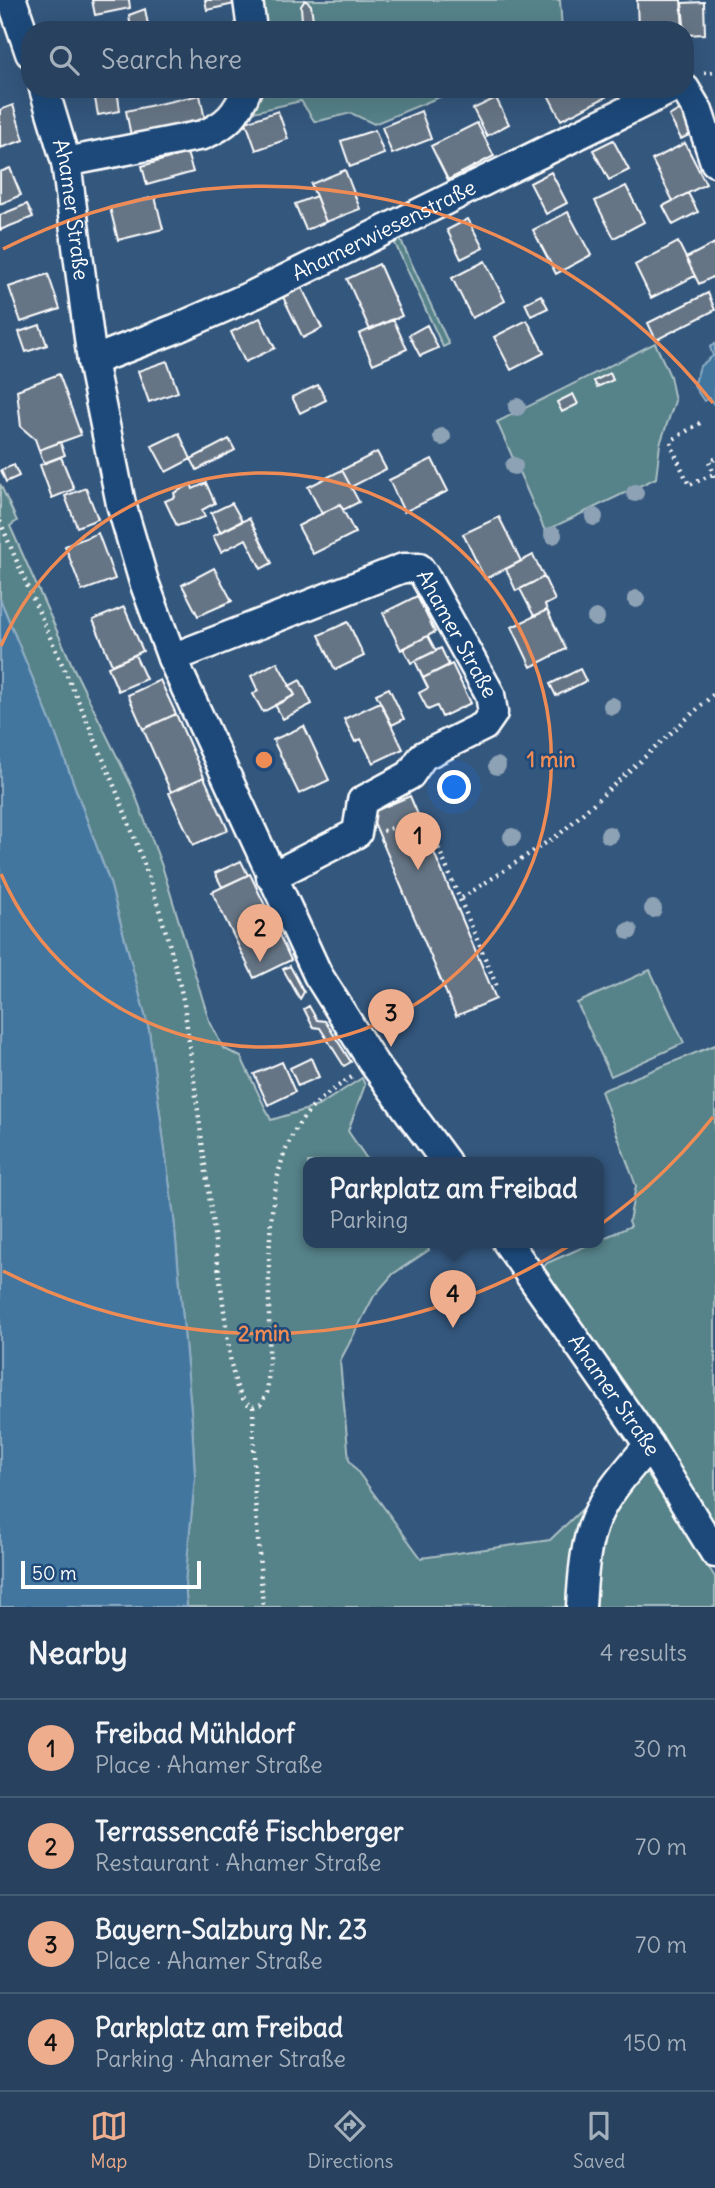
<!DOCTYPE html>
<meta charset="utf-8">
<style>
body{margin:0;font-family:Delius,sans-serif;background:#334c67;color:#f1f3f6}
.scale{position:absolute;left:21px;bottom:18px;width:180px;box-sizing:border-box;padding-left:7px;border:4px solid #fff;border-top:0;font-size:19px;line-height:24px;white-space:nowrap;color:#fff;-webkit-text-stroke:5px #1f4a7a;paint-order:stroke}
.you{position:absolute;left:455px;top:788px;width:24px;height:24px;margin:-18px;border:5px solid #fff;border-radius:50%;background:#1a73e8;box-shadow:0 0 0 10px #1a73e833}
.badge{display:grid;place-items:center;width:46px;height:46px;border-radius:50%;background:#eead8d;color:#111;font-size:23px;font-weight:700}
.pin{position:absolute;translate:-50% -58px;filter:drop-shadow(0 2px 4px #0008)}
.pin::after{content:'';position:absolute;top:37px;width:24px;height:21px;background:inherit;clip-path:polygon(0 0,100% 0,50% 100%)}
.popup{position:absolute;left:303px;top:1157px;width:301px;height:91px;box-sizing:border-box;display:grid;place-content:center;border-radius:14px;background:#27415e;filter:drop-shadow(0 2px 5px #0005);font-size:23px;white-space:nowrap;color:#a4afbc}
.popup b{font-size:26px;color:#f1f3f6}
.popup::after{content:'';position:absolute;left:50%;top:100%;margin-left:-14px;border:14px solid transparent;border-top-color:#27415e}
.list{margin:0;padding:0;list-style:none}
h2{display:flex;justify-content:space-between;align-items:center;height:91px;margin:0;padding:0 28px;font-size:30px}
h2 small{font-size:23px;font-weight:400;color:#a4afbc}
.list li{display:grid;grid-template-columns:46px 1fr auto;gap:21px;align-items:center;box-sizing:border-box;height:98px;padding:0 28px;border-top:2px solid #435a73}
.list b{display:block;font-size:26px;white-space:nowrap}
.list p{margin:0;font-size:23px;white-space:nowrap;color:#a4afbc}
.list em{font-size:23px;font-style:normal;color:#a4afbc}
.icon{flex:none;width:38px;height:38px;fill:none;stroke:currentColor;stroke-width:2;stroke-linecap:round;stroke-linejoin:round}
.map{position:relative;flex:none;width:715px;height:1607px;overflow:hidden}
.search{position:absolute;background:#27415e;box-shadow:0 7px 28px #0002;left:21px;right:21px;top:21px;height:77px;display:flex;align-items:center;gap:18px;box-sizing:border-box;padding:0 24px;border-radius:28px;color:#a4afbc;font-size:26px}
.sheet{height:483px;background:#27415e}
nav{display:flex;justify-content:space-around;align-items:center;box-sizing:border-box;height:98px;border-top:2px solid #435a73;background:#27415e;font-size:19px;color:#a4afbc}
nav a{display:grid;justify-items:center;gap:4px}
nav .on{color:#eead8d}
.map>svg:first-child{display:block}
.green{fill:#578289;stroke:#abc0c4;stroke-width:2}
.water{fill:#42769f;stroke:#8eadc5;stroke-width:2}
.building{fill:#667485;stroke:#fff;stroke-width:2}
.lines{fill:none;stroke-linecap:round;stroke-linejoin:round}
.minor-casing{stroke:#fff;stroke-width:33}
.path{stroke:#fff;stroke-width:4.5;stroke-dasharray:2 5;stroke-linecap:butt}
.minor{stroke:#1f4a7a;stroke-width:28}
.tree{fill:#8da2b5}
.ring{fill:none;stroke:#ef8b55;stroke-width:3.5}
.labels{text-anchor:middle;stroke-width:5;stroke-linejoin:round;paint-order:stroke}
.street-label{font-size:21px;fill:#fff;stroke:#1f4a7a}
.centre{fill:#ef8b55;stroke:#1f4a7a;stroke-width:3.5}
.ring-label{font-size:21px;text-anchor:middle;font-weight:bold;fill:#ef8b55;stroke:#1f4a7a;stroke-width:5;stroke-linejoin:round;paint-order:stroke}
</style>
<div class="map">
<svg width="715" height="1607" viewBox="0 0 715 1607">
<rect width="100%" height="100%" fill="#34577d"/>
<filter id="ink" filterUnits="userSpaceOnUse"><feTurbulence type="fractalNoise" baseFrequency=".0143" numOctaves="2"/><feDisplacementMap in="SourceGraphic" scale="14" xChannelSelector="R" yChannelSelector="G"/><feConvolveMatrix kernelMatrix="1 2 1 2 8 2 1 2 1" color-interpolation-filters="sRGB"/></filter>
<g filter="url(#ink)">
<!-- green -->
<path class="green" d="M 261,0 L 560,0 L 562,30 L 259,30 Z
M 253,89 L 459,89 L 374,124 L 351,113 L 315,122 L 301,101 L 245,114 Z
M 398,234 L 449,344 L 443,347 L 392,237 Z
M 655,343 L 670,376 L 675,401 L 660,444 L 656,478 L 545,531 L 497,422 Z
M 0,484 L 17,521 L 10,526 L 73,667 L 133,789 L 163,869 L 209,1020 L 223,1048 L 241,1057 L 271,1120 L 318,1106 L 362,1078 L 365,1085 L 348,1131 L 369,1162 L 308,1162 L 308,1242 L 424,1242 L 429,1250 L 393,1274 L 374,1296 L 340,1361 L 349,1460 L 421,1558 L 550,1540 L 596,1496 L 633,1452 L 715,1577 L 715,1607 L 187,1607 L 185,1583 L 195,1477 L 192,1422 L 174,1218 L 149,1030 L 110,883 L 54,730 L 0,599 Z
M 650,970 L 684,1043 L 611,1076 L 577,1003 Z
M 715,1045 L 715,1537 L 544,1275 L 543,1268 L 547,1263 L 631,1226 L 629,1221 L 636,1186 L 601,1091 Z"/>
<!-- water -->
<path class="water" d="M 715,344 L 715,406 L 709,398 L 704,401 L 694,386 L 700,366 L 713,356 L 710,347 Z
M 0,599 L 54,730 L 110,883 L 149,1030 L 174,1218 L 192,1422 L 195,1477 L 185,1583 L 187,1607 L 0,1607 Z"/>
<!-- building -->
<path class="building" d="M 92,0 L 129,0 L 130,8 L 95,15 Z
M 205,0 L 238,0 L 239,3 L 207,10 Z
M 305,0 L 311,5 L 313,20 L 302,21 L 301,6 Z
M 637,0 L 681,0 L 683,30 L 638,30 Z
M 704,2 L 705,34 L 685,35 L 682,3 Z
M 145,9 L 149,30 L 131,30 L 129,15 Z
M 117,89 L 120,111 L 98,115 L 94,93 Z
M 545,89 L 602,89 L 606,97 L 561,120 Z
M 200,95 L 206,125 L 132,141 L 126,111 Z
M 496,98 L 509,124 L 487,136 L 473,109 Z
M 13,105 L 24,140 L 0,148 L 0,110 Z
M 681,109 L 693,133 L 681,139 L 669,116 Z
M 278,111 L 288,139 L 256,150 L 246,122 Z
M 421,111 L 431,139 L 392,154 L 382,127 Z
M 477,123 L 494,156 L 448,180 L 431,146 Z
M 375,130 L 384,154 L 350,167 L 341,141 Z
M 613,140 L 629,170 L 609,180 L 593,150 Z
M 685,143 L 706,184 L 673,201 L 652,160 Z
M 187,153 L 193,172 L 147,185 L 142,166 Z
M 10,168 L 21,195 L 0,204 L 0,172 Z
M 345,170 L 360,209 L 326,222 L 311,184 Z
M 551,172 L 567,203 L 546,214 L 530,183 Z
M 626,186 L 644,222 L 614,238 L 595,201 Z
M 688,193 L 698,212 L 673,225 L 663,206 Z
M 316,196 L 326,222 L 306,230 L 295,204 Z
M 155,197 L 163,229 L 118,240 L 110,208 Z
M 27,204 L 33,217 L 0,230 L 0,215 Z
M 568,212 L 591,255 L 556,274 L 533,230 Z
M 468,219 L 483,248 L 461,259 L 447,230 Z
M 678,242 L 695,276 L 651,298 L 635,265 Z
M 715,243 L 715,276 L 699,284 L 686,258 Z
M 485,261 L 505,301 L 472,318 L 452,278 Z
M 379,264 L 402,316 L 370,330 L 347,279 Z
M 48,274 L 60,309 L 21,322 L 9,287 Z
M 301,286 L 322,328 L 303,338 L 282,295 Z
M 708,293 L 715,310 L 656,340 L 648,323 Z
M 541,295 L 548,308 L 531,316 L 525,303 Z
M 260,318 L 275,348 L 245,362 L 231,332 Z
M 393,319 L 407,349 L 373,364 L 359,334 Z
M 527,320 L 544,353 L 511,370 L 494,337 Z
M 40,325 L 47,345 L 26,352 L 19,332 Z
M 427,325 L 438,348 L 420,356 L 409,335 Z
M 167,361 L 178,392 L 149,402 L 138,371 Z
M 610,373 L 613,380 L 597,387 L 594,381 Z
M 59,374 L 81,435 L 39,450 L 35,439 L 21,427 L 17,390 Z
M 318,385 L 326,400 L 300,413 L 292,397 Z
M 573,394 L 578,404 L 562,412 L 557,402 Z
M 179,433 L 191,459 L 166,472 L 152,446 Z
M 229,439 L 235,450 L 197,470 L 191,459 Z
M 60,442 L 65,455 L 44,463 L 39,450 Z
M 377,452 L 386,469 L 351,487 L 342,470 Z
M 61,457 L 74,489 L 52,498 L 40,465 Z
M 432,459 L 448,491 L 404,512 L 389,480 Z
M 14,465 L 19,476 L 6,482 L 1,470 Z
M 342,470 L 359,502 L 343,510 L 340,504 L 322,514 L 308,487 Z
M 206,483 L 215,503 L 202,510 L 205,517 L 177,526 L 165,501 L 175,497 L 174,493 L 191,484 L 193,489 Z
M 86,488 L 98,519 L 77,527 L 65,496 Z
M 232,503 L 242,521 L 220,532 L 211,513 Z
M 340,504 L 355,533 L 313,554 L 298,526 Z
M 499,517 L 521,561 L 485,579 L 463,534 Z
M 249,518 L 272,563 L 261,569 L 246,539 L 221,552 L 213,536 Z
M 98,533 L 115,579 L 82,591 L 65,546 Z
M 533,555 L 544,577 L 516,591 L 506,569 Z
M 214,568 L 232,601 L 198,616 L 182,585 Z
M 544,577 L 555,600 L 545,605 L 547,610 L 534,616 L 520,589 Z
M 417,596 L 435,632 L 401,650 L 383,613 Z
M 124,607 L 143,651 L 112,665 L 93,620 Z
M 547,610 L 566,649 L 531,667 L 512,627 Z
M 348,622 L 364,656 L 335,670 L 319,635 Z
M 428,636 L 436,651 L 411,663 L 403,648 Z
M 441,648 L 449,665 L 423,678 L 415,661 Z
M 135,655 L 146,679 L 118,691 L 108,667 Z
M 277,662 L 295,695 L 263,712 L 253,694 L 258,691 L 251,676 Z
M 452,664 L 471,703 L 442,717 L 437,706 L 428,710 L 419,693 L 428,688 L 423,678 Z
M 580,669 L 586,681 L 556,696 L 550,684 Z
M 160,680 L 176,714 L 143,729 L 128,695 Z
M 300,680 L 312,704 L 283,719 L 275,705 L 295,695 L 289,686 Z
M 389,688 L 404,719 L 392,725 L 376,694 Z
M 380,702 L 403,749 L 373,763 L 361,739 L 355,742 L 344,719 Z
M 176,714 L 204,777 L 171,792 L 143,729 Z
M 304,726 L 329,780 L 299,794 L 273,740 Z
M 204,777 L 228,830 L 193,845 L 169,793 Z
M 410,796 L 496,999 L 456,1016 L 370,813 Z
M 241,861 L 248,875 L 222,887 L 215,873 Z
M 250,874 L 291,960 L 254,978 L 212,892 Z
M 290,966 L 304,992 L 300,999 L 283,969 Z
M 309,1006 L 317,1020 L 325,1021 L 351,1062 L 344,1066 L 320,1028 L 313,1027 L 304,1009 Z
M 311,1058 L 319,1077 L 298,1086 L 290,1068 Z
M 282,1062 L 295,1092 L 268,1105 L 254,1074 Z"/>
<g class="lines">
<!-- minor casing -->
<g class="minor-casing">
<g id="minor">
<path d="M 12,0 L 30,53"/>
<path d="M 248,0 L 252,30"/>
<path id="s1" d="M 44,89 L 66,162 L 92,361 L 121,504 L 144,582 L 172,658 L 318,975 L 374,1064 L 446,1162"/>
<path d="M 685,89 L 698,111 L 715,162"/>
<path d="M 66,162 L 203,135 C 227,125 237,114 247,89"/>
<path id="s2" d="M 92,361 L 175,329 L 255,294 L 671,89"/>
<path id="s3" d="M 172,658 L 403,568 L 419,568 L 424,575 L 490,694 L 493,713 L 484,726 L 423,756 L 410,775 L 362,801 L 357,833 L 271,877"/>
<path id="s4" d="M 507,1242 L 649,1445 L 715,1553"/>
<path d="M 581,1607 C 586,1521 593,1510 649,1445"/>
</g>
</g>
<!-- path -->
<path class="path" d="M 704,73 L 715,72
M 700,423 L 672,440 L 671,445 L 689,485 L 714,474
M 715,459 L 709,461 L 715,477
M 0,521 C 65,680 148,834 184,1004 L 231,1364 C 235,1380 237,1399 253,1407
M 383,831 L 419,818 L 426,819 L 498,989
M 462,898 L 561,833 L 715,693
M 253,1407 L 261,1404 L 267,1393 C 275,1316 255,1194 297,1127 C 310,1106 331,1090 352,1077
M 253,1407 L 255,1500 L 263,1607"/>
<!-- minor -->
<use href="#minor" class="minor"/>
</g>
<!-- trees -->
<g class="tree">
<circle cx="517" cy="407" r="9"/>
<circle cx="442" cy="437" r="9"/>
<circle cx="514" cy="466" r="9"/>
<circle cx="635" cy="493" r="9"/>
<circle cx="594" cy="517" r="9"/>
<circle cx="553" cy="535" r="9"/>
<circle cx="636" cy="599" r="9"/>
<circle cx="596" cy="618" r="9"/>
<circle cx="612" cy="706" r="9"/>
<circle cx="497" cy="766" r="9"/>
<circle cx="609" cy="835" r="9"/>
<circle cx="512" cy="837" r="9"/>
<circle cx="653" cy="909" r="9"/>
<circle cx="629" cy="931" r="9"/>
</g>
</g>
<!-- distance rings -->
<g class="ring">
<path d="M1 646A287 287 0 1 1 1 874"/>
<path d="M713 1117A574 574 0 0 1 3 1271M3 249A574 574 0 0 1 713 403"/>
</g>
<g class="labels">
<!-- street labels -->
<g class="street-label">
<text dy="7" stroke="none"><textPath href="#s1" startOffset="124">Ahamer Straße</textPath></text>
<text dy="7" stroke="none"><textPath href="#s2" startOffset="320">Ahamerwiesenstraße</textPath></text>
<text dy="7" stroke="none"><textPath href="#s3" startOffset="340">Ahamer Straße</textPath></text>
<text dy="7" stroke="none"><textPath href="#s4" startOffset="187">Ahamer Straße</textPath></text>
</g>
</g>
<circle cx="264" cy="760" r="10" class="centre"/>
<g class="ring-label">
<text x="551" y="767">1 min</text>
<text x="264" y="1341">2 min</text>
</g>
</svg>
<div class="scale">50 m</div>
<div class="you"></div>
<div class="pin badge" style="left:418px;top:870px">1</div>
<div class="pin badge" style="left:260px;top:962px">2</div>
<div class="pin badge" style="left:391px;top:1047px">3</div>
<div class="pin badge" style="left:453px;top:1328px">4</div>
<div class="popup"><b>Parkplatz am Freibad</b>Parking</div>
<div class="search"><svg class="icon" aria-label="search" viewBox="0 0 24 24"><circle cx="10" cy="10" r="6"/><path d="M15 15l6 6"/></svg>Search here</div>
</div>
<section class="sheet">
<h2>Nearby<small>4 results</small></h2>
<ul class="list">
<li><span class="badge">1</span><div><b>Freibad Mühldorf</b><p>Place · Ahamer Straße</p></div><em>30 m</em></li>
<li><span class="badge">2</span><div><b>Terrassencafé Fischberger</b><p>Restaurant · Ahamer Straße</p></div><em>70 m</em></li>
<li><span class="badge">3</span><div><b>Bayern-Salzburg Nr. 23</b><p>Place · Ahamer Straße</p></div><em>70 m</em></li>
<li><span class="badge">4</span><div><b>Parkplatz am Freibad</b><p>Parking · Ahamer Straße</p></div><em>150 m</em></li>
</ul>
</section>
<nav>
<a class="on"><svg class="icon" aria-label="map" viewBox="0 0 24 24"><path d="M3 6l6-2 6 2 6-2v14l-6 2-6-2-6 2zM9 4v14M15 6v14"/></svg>Map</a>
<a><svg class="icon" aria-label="directions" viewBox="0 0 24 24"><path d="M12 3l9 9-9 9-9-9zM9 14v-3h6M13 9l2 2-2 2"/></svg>Directions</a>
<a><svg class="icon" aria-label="saved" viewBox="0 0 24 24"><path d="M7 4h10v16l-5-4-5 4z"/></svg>Saved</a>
</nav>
